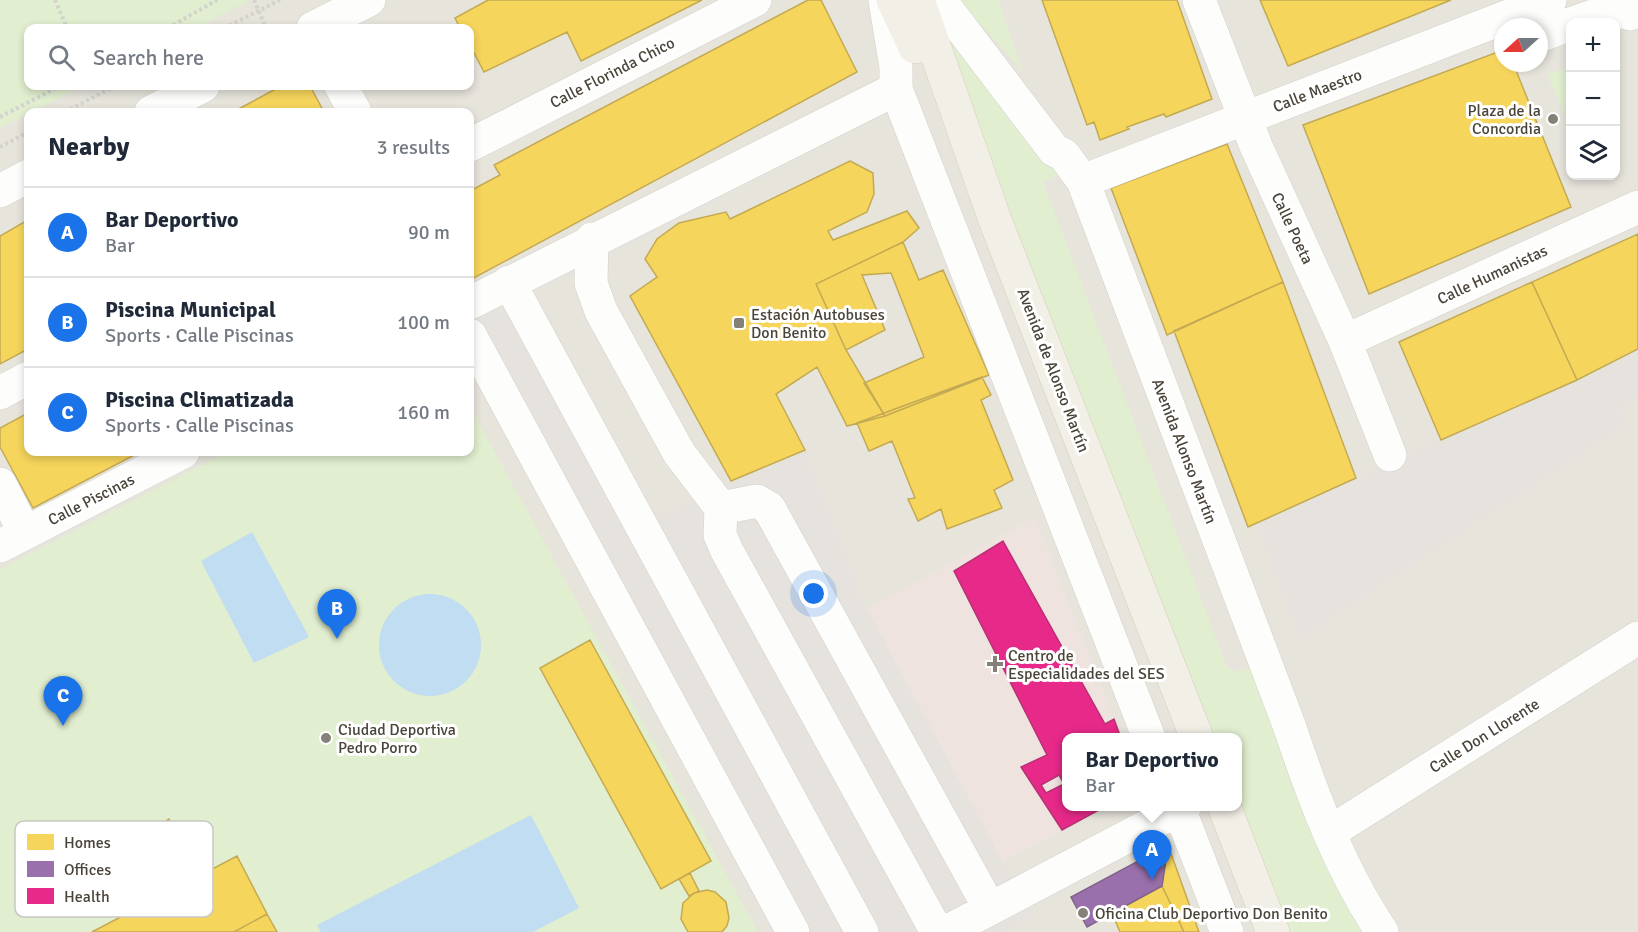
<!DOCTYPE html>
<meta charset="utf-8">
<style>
body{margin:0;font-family:Signika,sans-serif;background:#f6f6f7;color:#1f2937}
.controls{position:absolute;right:18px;top:18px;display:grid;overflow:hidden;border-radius:12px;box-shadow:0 3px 9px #0003}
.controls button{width:54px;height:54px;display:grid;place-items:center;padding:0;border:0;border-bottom:2px solid #e0e1e3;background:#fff;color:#1f2937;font:30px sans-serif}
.compass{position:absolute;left:1494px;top:18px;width:54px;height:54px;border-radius:50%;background:#fff;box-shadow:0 3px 9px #0003;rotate:249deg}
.you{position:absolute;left:814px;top:594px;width:21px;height:21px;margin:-15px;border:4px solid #fff;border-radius:50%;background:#1a73e8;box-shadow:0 0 0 9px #1a73e833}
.badge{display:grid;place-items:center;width:39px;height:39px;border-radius:50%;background:#1a73e8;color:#fff;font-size:20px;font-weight:700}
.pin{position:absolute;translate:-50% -50px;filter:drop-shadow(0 2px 3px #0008)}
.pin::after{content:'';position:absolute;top:32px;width:21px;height:18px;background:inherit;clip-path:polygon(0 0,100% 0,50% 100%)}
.popup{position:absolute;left:1062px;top:733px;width:180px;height:78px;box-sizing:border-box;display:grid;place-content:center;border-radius:12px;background:#fff;filter:drop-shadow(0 2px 4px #0005);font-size:20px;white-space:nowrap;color:#747a83}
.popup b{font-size:22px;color:#1f2937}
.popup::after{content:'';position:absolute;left:50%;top:100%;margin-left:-12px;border:12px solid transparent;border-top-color:#fff}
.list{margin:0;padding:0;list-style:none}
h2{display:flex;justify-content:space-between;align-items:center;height:78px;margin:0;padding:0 24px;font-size:26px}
h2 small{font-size:20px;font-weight:400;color:#747a83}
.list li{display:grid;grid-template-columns:39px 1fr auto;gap:18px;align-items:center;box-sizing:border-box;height:90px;padding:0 24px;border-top:2px solid #e0e1e3}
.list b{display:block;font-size:22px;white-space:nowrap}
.list p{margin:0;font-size:20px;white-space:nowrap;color:#747a83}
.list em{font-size:20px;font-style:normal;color:#747a83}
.icon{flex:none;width:33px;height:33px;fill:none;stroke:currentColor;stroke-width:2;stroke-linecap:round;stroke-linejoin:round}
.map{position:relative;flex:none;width:1638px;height:932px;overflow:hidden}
.search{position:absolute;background:#fff;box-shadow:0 3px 9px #0003;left:24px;top:24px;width:450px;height:66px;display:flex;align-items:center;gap:15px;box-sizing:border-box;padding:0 21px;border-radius:12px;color:#747a83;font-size:22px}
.panel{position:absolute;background:#fff;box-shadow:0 3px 9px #0003;left:24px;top:108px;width:450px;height:348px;border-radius:12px}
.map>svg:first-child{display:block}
.residential{fill:#e7e4dc;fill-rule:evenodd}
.medical{fill:#eee3df}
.green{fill:#e1eecf}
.parking{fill:#e6e3df}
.water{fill:#c0ddf1}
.homes{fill:#f6d55c;stroke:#c3aa52;stroke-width:1.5}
.offices{fill:#9970ab;stroke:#826389;stroke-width:1.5}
.health{fill:#e7298a;stroke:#b83172;stroke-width:1.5;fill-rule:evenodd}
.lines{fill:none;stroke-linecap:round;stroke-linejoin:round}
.minor-casing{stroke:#d2d0cb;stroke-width:34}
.major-casing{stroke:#d6cebb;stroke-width:34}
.path{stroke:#d3d2cc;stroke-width:4;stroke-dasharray:3 3;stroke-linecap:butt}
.minor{stroke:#fdfdfc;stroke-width:33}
.major{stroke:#f2efe6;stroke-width:33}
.poi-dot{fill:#868178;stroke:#fff;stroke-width:2}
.labels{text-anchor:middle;stroke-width:6;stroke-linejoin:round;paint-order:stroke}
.street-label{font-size:16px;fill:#4b4439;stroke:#fff}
.poi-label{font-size:16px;fill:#4b4439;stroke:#fff;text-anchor:start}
.key{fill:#fff;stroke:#c9c7c4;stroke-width:1.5}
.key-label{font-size:16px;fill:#4b4439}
</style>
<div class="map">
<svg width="1638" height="932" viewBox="0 0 1638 932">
<rect width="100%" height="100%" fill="#f4f2ee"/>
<!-- residential -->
<path class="residential" d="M 0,0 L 1638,0 L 1638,932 L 0,932 ZM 1570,22 L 1616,22 L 1616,176 L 1570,176 ZM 1503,27 L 1539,27 L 1539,63 L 1503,63 ZM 28,28 L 470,28 L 470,86 L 28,86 ZM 28,112 L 470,112 L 470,452 L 28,452 ZM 1066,738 L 1238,738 L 1238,806 L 1066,806 Z"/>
<!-- medical -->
<path class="medical" d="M 1035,517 L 1121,737 L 1066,738 L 1066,806 L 1106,807 L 1003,862 L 867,609 Z"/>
<!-- green -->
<path class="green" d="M 0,0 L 251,0 L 195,28 L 28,28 L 28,86 L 83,86 L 0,128 Z
M 961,0 L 998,0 L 1023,71 L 964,6 Z
M 947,35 L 1061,174 L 1043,182 L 1227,667 L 1237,672 L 1250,667 L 1370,932 L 1273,932 L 1238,806 L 1238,738 L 1197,737 L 995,220 Z
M 1570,67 L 1570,117 L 1567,119 L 1547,75 Z
M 470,407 L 758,932 L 0,932 L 0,569 L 228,452 L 470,452 Z"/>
<!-- parking -->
<path class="parking" d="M 525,295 L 651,518 L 805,450 L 867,609 L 1032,916 L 1001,932 L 772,932 L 470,366 L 470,325 Z
M 1638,348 L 1638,396 L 1619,408 L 1628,424 L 1299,640 L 1256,523 L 1419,450 Z"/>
<!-- water -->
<path class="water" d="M 252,532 L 309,637 L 254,663 L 201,561 Z
M379 645a51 51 0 1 1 102 0a51 51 0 1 1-102 0Z
M 531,815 L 579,908 L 533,932 L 321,932 L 317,925 Z"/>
<!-- homes -->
<path class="homes" d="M 488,0 L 702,0 L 581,61 L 567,32 L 484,72 L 470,45 L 470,28 L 460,28 L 455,18 Z
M 808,0 L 821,0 L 857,72 L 470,280 L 470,191 L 500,175 L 494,165 Z
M 1042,0 L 1177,0 L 1212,99 L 1166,117 L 1164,114 L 1127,127 L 1129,129 L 1100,140 L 1094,122 L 1087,125 Z
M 1260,0 L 1451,0 L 1288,66 Z
M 1503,50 L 1503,63 L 1513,63 L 1571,207 L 1369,294 L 1303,125 Z
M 281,86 L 310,86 L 324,112 L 233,112 Z
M 1227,144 L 1283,282 L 1167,335 L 1111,188 Z
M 850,161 L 873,173 L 874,194 L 867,212 L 828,231 L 833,240 L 907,211 L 919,228 L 903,242 L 816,284 L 846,350 L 885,416 L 847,426 L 817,367 L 776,394 L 805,450 L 731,481 L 630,296 L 657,277 L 645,259 L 657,239 L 679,223 L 726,212 L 730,219 Z
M 26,221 L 28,349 L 0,364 L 0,236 Z
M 1638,234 L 1638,349 L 1577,380 L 1532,282 Z
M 903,242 L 919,280 L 943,270 L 989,375 L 885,416 L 864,383 L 924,357 L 891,273 L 862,275 L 885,330 L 846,350 L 816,284 Z
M 1283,282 L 1356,478 L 1248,527 L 1174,331 Z
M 1532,282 L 1577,380 L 1441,440 L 1399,342 Z
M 982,377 L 991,395 L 981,400 L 1013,480 L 994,490 L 1002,508 L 947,529 L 941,509 L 918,521 L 908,499 L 915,498 L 892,441 L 869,451 L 857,423 Z
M 28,413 L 28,452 L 140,452 L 33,508 L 0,447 L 0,428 Z
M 590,640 L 711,861 L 661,889 L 540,668 Z
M 169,819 L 198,875 L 171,890 L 142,835 Z
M 1168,845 L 1199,932 L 1184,932 L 1162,886 Z
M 237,856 L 267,914 L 234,932 L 92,932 Z
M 690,873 L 699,891 L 689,896 L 679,879 Z
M 1162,886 L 1184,932 L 1120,932 L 1112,913 Z
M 707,890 L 715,892 L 726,902 L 729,918 L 727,926 L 722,932 L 688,932 L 681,919 L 683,903 L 694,893 Z
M 267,914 L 277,932 L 234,932 Z"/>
<!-- offices -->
<path class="offices" d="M 1168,845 L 1162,886 L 1087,927 L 1071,897 Z"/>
<!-- health -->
<path class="health" d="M 1003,541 L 1105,724 L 1114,719 L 1121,738 L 1066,738 L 1066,806 L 1106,806 L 1062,830 L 1021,767 L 1047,755 L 954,571 ZM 1059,775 L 1064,784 L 1046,793 L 1041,785 Z"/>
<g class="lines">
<!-- minor casing -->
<g class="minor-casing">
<path id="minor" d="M 885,0 L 896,67 L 896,89 L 1149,738
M 940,0 L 1054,150 L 1064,155 L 1083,181 L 1289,725 C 1313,797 1340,869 1382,932
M 1199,0 L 1256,146 L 1345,341 L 1390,455
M 1576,22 L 1613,9 L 1630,14
M 313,28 L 369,0
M 1539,36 L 1570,24
M 341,86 L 355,112
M 151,112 L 203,86
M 470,145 L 755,0
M 1083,181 L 1550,0
M 0,191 L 28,176
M 592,239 L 591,283 L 601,311 L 679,453 L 721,508
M 509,282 L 862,932
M 470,303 L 896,89
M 470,335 L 793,932
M 1345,341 L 1638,207
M 0,393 L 28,378
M 0,484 L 25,533
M 721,508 L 757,501 L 769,508 L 990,909
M 721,508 L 720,535 L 727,551 L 937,932
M 0,546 L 183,452
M 1178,806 L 1227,932
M 1330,832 L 1638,638
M 946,932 L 1185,806"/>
</g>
<!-- major casing -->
<g class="major-casing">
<path id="major" d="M 893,0 L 915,47
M 918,0 L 995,220 L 1197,738
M 1224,806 L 1273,932"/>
</g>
<!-- path -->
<path class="path" d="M 55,0 L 67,28
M 254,0 L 266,28
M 168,28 L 217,0
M 224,28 L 280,0
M 65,112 L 115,86
M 0,117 L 60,86
M 0,147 L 28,132"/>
<!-- minor -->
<use href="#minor" class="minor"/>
<!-- major -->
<use href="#major" class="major"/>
</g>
<!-- markers -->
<g class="poi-dot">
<circle cx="1553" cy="119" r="6"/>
<rect x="733" y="317" width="12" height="12" rx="3"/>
<path d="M992 655h6v6h6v6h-6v6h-6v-6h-6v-6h6z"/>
<circle cx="326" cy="738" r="6"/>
<circle cx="1083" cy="913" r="6"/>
</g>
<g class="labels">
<!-- street labels -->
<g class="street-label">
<text transform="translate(612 72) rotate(-27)" y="6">Calle Florinda Chico</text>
<text transform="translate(1317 90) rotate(-21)" y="6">Calle Maestro</text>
<text transform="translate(1293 228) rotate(65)" y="6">Calle Poeta</text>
<text transform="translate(1492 274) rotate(-25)" y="6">Calle Humanistas</text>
<text transform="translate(1054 370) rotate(69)" y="6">Avenida de Alonso Martín</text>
<text transform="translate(1185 451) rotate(69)" y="6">Avenida Alonso Martín</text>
<text transform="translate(91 499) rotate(-27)" y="6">Calle Piscinas</text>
<text transform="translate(1484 735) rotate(-32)" y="6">Calle Don Llorente</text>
</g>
<!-- poi labels -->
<g class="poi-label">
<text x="1541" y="116" text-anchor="end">Plaza de la<tspan x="1541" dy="18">Concordia</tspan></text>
<text x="751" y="320">Estación Autobuses<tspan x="751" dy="18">Don Benito</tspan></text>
<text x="1008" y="661">Centro de<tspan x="1008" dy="18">Especialidades del SES</tspan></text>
<text x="338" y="735">Ciudad Deportiva<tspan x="338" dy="18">Pedro Porro</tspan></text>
<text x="1095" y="919">Oficina Club Deportivo Don Benito</text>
</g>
</g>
<!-- legend -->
<rect x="15" y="821" width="198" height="96" rx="9" class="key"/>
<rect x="27" y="834" width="27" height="16" fill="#f6d55c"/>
<rect x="27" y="861" width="27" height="16" fill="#9970ab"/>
<rect x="27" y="888" width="27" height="16" fill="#e7298a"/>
<g class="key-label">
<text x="64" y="848">Homes</text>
<text x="64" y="875">Offices</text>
<text x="64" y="902">Health</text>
</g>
</svg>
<div class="controls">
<button>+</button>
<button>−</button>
<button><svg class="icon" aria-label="layers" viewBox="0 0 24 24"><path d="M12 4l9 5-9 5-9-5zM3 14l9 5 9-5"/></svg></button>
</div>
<svg class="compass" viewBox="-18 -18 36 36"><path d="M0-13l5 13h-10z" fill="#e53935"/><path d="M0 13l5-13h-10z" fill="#747a83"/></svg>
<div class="you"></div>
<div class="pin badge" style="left:1152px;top:880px">A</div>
<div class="popup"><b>Bar Deportivo</b>Bar</div>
<div class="pin badge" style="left:337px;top:639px">B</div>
<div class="pin badge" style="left:63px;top:726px">C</div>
<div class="search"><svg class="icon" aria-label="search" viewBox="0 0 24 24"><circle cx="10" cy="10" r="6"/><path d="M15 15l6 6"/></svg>Search here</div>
<section class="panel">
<h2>Nearby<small>3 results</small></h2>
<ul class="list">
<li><span class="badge">A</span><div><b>Bar Deportivo</b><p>Bar</p></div><em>90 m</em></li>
<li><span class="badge">B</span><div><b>Piscina Municipal</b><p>Sports · Calle Piscinas</p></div><em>100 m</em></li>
<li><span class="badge">C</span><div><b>Piscina Climatizada</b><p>Sports · Calle Piscinas</p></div><em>160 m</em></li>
</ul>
</section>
</div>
